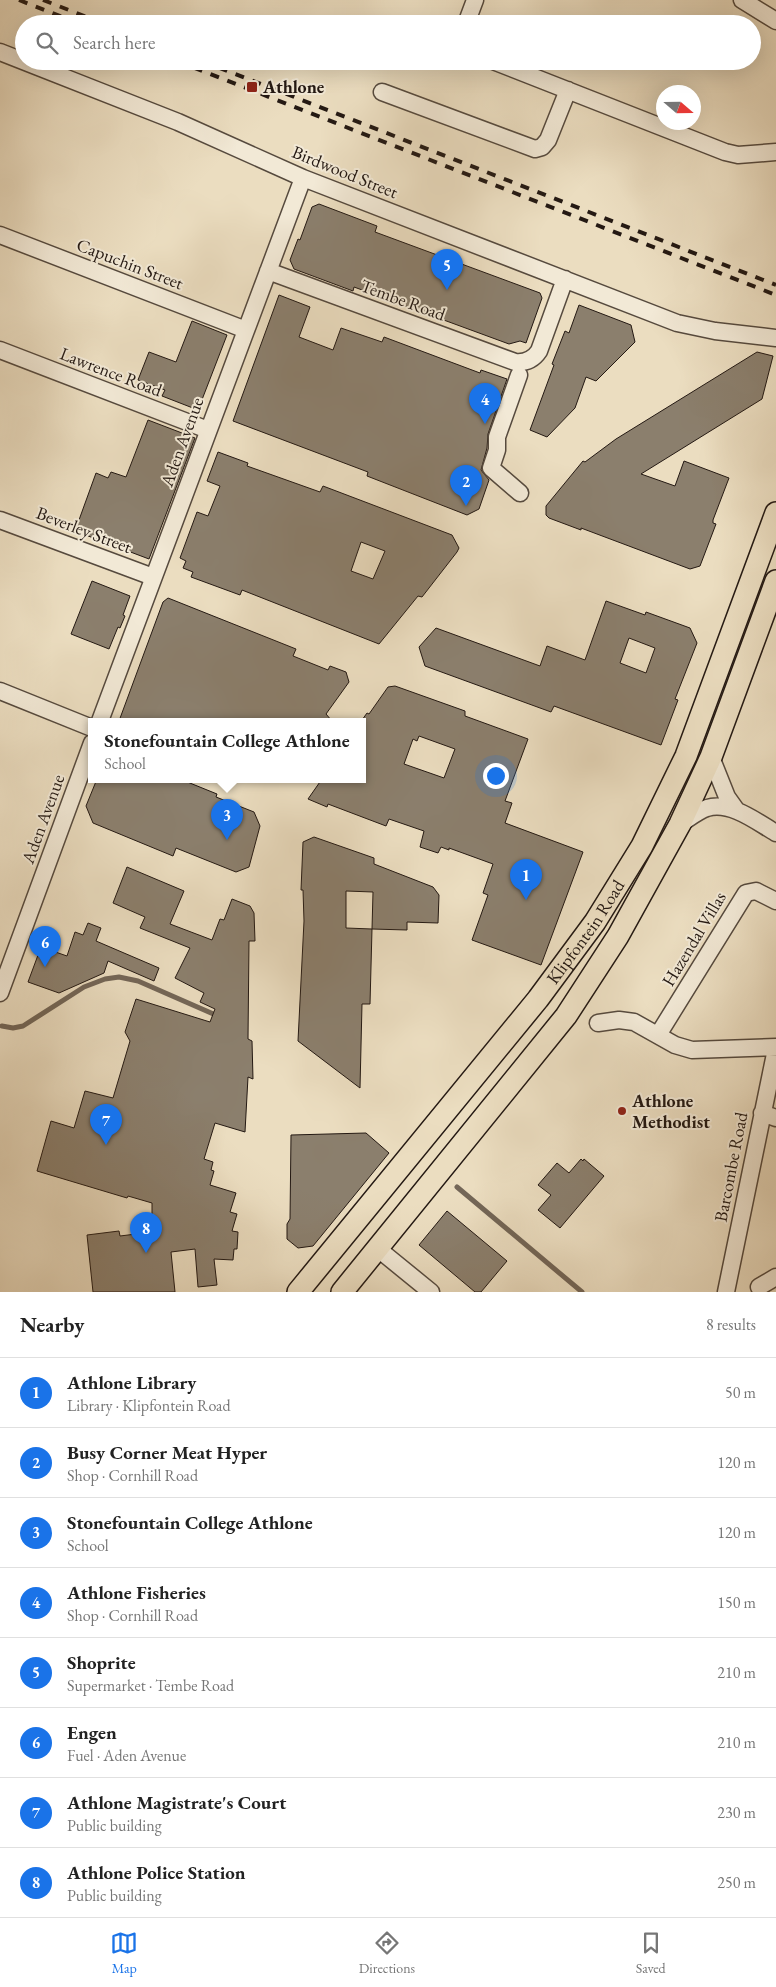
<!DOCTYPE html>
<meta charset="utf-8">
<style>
body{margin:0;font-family:"EB Garamond",serif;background:#f6f6f6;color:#222}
.compass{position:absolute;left:656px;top:85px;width:45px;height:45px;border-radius:50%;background:#fff;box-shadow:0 5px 20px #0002;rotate:110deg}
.you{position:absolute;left:495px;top:775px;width:18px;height:18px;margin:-12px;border:4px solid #fff;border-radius:50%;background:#1a73e8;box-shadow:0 0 0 8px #1a73e833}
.badge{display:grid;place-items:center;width:32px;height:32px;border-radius:50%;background:#1a73e8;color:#fff;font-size:16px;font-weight:700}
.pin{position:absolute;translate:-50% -41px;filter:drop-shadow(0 1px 2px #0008)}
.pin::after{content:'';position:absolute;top:26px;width:18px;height:15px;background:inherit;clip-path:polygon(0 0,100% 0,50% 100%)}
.popup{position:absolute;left:88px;top:718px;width:278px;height:65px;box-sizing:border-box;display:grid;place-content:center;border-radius:0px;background:#fff;filter:drop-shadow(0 1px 4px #0005);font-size:16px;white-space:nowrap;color:#767676}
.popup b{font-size:19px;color:#222}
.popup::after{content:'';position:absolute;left:50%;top:100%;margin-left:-10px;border:10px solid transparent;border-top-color:#fff}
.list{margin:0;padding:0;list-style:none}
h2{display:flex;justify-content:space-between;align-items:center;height:65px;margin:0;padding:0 20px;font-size:21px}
h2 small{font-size:16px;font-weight:400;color:#767676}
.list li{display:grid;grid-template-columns:32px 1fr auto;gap:15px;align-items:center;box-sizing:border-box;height:70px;padding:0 20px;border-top:1px solid #e0e0e0}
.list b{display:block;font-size:19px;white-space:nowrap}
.list p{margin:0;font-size:16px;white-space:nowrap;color:#767676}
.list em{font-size:16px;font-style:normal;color:#767676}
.icon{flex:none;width:28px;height:28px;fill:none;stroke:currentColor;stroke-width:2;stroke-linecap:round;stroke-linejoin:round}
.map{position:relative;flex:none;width:776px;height:1292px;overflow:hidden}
.search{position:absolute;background:#fff;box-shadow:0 5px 20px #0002;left:15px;right:15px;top:15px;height:55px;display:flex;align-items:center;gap:12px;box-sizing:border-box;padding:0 18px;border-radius:28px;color:#767676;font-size:19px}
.sheet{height:625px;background:#fff}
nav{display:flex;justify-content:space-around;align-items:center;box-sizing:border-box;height:70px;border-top:1px solid #e0e0e0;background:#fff;font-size:14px;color:#767676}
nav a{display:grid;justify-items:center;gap:2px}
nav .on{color:#1a73e8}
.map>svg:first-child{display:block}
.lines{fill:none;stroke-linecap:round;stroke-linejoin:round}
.stream{stroke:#736657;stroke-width:5}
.building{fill:#8b7f6d;stroke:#241913;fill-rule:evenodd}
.minor-casing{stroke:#564a3e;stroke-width:19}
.major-casing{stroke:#241913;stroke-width:24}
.minor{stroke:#f2e9d6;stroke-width:16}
.major{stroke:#ebddc0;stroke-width:21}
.rail{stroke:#241913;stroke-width:4;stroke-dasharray:9 9;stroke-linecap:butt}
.poi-dot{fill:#8f2418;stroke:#f2e9d6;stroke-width:2}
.labels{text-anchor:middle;stroke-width:4;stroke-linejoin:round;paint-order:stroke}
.poi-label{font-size:18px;font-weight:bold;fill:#241913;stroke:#f2e9d6;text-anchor:start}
.street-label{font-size:18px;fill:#241913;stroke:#f2e9d6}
</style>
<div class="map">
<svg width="776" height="1292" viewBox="0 0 776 1292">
<rect width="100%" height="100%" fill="#ebddc0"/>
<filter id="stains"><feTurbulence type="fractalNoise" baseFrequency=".004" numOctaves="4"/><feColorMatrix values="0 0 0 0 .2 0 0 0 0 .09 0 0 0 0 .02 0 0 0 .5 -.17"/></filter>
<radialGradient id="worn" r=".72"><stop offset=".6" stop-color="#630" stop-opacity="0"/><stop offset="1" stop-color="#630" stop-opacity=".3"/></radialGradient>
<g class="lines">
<!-- stream -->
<path class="stream" d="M 2,1026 L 13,1028 L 23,1026 L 84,987 L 105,979 L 119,977 L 138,981 L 218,1016
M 457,1187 L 582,1292"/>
</g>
<!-- building -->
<path class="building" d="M 319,204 L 377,226 L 375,232 L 540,293 L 542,298 L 526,343 L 520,341 L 509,344 L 354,287 L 353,291 L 294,269 L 290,260 L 298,239 L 300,240 L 312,207 Z
M 279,295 L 310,307 L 299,337 L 333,350 L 341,328 L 382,342 L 384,337 L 480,373 L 481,370 L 507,379 L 488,434 L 487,448 L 481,470 L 489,480 L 479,509 L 467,515 L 367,476 L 368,472 L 233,421 Z
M 579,305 L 631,325 L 635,342 L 596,381 L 586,377 L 575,408 L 547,437 L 530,430 L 554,365 L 552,364 L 565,331 L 569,333 Z
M 192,321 L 227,335 L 198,410 L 162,396 L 165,390 L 138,380 L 149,352 L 176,362 Z
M 757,352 L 773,356 L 762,399 L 641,474 L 675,486 L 684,461 L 729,478 L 713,520 L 713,523 L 716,524 L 700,566 L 690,569 L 581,528 L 581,530 L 549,518 L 546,515 L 546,506 L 583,461 L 585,462 L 616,439 Z
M 148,420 L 195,438 L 149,559 L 75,531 L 96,473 L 108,478 L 111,472 L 126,477 Z
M 218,452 L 248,463 L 247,466 L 320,492 L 323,486 L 452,535 L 459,548 L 457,552 L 422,597 L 418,596 L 379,644 L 242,590 L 240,595 L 191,577 L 193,572 L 183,568 L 186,561 L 180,558 L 197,512 L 208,516 L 220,486 L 207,481 ZM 361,542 L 385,551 L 373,579 L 351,571 Z
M 92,581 L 130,596 L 123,615 L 125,616 L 120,628 L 118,627 L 109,649 L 71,634 Z
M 168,598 L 296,649 L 293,656 L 328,670 L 330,666 L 346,672 L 349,682 L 326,714 L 332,721 L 119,721 L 163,602 Z
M 606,601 L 645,615 L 646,612 L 690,628 L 697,643 L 675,699 L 678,700 L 661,745 L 554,706 L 551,712 L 425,666 L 419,647 L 436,628 L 540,666 L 547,646 L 585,660 ZM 629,638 L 655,648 L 646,673 L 620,663 Z
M 395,686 L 465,711 L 465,716 L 528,739 L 505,801 L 512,803 L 505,823 L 583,852 L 541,965 L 472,940 L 488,895 L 483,893 L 493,864 L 449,848 L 449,850 L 441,847 L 438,853 L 420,847 L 424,831 L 389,819 L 386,826 L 328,804 L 327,807 L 308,799 L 322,779 L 362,779 L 362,720 L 367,713 L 369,714 L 388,687 ZM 419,736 L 455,749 L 444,778 L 404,764 L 413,739 L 417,741 Z
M 97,779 L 180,779 L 217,794 L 216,797 L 254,812 L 260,826 L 249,867 L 236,872 L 176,848 L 173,856 L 93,823 L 86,806 Z
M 314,837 L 374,858 L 374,864 L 433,887 L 439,895 L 438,923 L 407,922 L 407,930 L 372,929 L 370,1004 L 362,1004 L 360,1088 L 298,1041 L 304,921 L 303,890 L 301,890 L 303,842 ZM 346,891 L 373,892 L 372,929 L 346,928 Z
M 127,867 L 184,891 L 170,924 L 212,940 L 220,919 L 224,920 L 232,899 L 250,906 L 254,913 L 255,941 L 249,941 L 248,1039 L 252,1041 L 253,1079 L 248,1077 L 245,1132 L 215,1123 L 204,1159 L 213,1162 L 211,1170 L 214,1171 L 210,1185 L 236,1193 L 230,1212 L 237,1214 L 232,1231 L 238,1232 L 237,1249 L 234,1249 L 233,1260 L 214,1259 L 217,1285 L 198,1287 L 195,1249 L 171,1252 L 175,1292 L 93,1292 L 87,1235 L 119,1231 L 120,1236 L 144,1233 L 143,1228 L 152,1227 L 152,1203 L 128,1196 L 127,1198 L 37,1171 L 51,1121 L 74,1128 L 85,1091 L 113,1098 L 130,1041 L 125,1032 L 136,999 L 210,1022 L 215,1009 L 200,1002 L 204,993 L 175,978 L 190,948 L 140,928 L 145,917 L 113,903 Z
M 88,923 L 101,928 L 96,941 L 159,968 L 154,981 L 108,961 L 104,973 L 59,993 L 28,982 L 41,947 L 67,956 L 75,932 L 83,935 Z
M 366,1133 L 389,1153 L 313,1246 L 298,1248 L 287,1239 L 287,1224 L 290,1219 L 291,1135 Z
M 581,1159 L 583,1161 L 584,1159 L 604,1176 L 560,1228 L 538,1210 L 551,1195 L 538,1185 L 557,1163 L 569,1173 Z
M 447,1211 L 507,1261 L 481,1292 L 475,1292 L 419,1245 Z"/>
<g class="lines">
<!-- minor casing -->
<g class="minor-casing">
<path id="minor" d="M 742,0 L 776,21
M 466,24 L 475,0
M 0,52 L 178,122 L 303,178 L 677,323 L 715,331 L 776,338
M 493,61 L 725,152 L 738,155 L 776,152
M 382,92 L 535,149 L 542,147 L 548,140 L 568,90
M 0,235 L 246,330
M 268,271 L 515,362 C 525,363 533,360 539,351 L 565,279
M 0,350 L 208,430
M 519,375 L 497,437 L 497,450 L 491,468 L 520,493
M 0,520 L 153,577
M 0,691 L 92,728
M 100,721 L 303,178
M 711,757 L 727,797 L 737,811
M 680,824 C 688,819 698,811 707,808 C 731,801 757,822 776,833
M 0,993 L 92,743
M 598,1023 L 619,1020 L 634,1022 L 675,1045 L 692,1050 L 776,1047
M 658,1035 L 746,893 L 756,891 L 776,901
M 762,1113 L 776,1118
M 377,1248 L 431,1292
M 759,1287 L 776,1277
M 726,1292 L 776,1049"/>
</g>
<!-- major casing -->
<g class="major-casing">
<g id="major">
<path id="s1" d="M 298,1292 L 538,999 L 595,922 L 642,846 L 686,756 L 776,513"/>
<path d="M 342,1292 L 566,1016 L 618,936 L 680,824 L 711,757 L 776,581"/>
</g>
</g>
<!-- minor -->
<use href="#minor" class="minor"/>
<!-- major -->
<use href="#major" class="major"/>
<!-- rail -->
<path class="rail" d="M 19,0 L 80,24
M 43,0 L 105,24
M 177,61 L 776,295
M 202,61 L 776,285"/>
</g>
<!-- markers -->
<g class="poi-dot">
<rect x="246" y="81" width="12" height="12" rx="2.5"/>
<circle cx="622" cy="1111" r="5"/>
</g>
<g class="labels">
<!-- poi labels -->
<g class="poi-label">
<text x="263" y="93">Athlone</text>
<text x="632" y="1107">Athlone<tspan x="632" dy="21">Methodist</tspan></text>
</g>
<!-- street labels -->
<g class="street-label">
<text transform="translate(345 172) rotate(22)" y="6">Birdwood Street</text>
<text transform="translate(130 264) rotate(21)" y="6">Capuchin Street</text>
<text transform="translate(403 300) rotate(20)" y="6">Tembe Road</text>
<text transform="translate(111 372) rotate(21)" y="6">Lawrence Road</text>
<text transform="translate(182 442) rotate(-70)" y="6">Aden Avenue</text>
<text transform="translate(84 530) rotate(21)" y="6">Beverley Street</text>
<text transform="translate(43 819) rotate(-70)" y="6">Aden Avenue</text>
<text dy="6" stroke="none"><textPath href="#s1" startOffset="461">Klipfontein Road</textPath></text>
<text transform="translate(694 939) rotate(-59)" y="6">Hazendal Villas</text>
<text transform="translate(731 1167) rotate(-79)" y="6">Barcombe Road</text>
</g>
</g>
<rect width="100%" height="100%" filter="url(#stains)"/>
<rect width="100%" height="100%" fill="url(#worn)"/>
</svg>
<svg class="compass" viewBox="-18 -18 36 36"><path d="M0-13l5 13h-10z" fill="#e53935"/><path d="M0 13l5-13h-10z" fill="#767676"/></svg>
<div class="you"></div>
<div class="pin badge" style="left:526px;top:900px">1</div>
<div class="pin badge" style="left:466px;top:506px">2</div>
<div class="pin badge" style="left:227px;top:840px">3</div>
<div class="popup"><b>Stonefountain College Athlone</b>School</div>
<div class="pin badge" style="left:485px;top:424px">4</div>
<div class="pin badge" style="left:447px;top:290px">5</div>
<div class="pin badge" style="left:45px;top:967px">6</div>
<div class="pin badge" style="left:106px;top:1145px">7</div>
<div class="pin badge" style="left:146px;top:1253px">8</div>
<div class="search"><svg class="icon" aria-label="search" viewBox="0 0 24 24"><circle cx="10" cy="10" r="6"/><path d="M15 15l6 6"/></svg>Search here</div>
</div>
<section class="sheet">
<h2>Nearby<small>8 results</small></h2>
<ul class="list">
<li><span class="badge">1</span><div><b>Athlone Library</b><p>Library · Klipfontein Road</p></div><em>50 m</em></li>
<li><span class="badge">2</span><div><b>Busy Corner Meat Hyper</b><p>Shop · Cornhill Road</p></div><em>120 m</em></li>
<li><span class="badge">3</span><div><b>Stonefountain College Athlone</b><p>School</p></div><em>120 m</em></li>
<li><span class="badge">4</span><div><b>Athlone Fisheries</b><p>Shop · Cornhill Road</p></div><em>150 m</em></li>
<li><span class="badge">5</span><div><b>Shoprite</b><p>Supermarket · Tembe Road</p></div><em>210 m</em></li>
<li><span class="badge">6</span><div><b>Engen</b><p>Fuel · Aden Avenue</p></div><em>210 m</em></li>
<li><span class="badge">7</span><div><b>Athlone Magistrate's Court</b><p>Public building</p></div><em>230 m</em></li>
<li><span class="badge">8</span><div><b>Athlone Police Station</b><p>Public building</p></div><em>250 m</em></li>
</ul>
</section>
<nav>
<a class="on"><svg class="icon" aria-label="map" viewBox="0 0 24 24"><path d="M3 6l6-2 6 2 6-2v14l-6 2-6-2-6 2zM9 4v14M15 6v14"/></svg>Map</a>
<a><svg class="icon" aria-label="directions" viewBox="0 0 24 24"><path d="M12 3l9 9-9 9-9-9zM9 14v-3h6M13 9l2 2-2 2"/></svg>Directions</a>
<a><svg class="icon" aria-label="saved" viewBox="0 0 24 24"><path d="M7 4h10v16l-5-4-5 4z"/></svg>Saved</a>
</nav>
